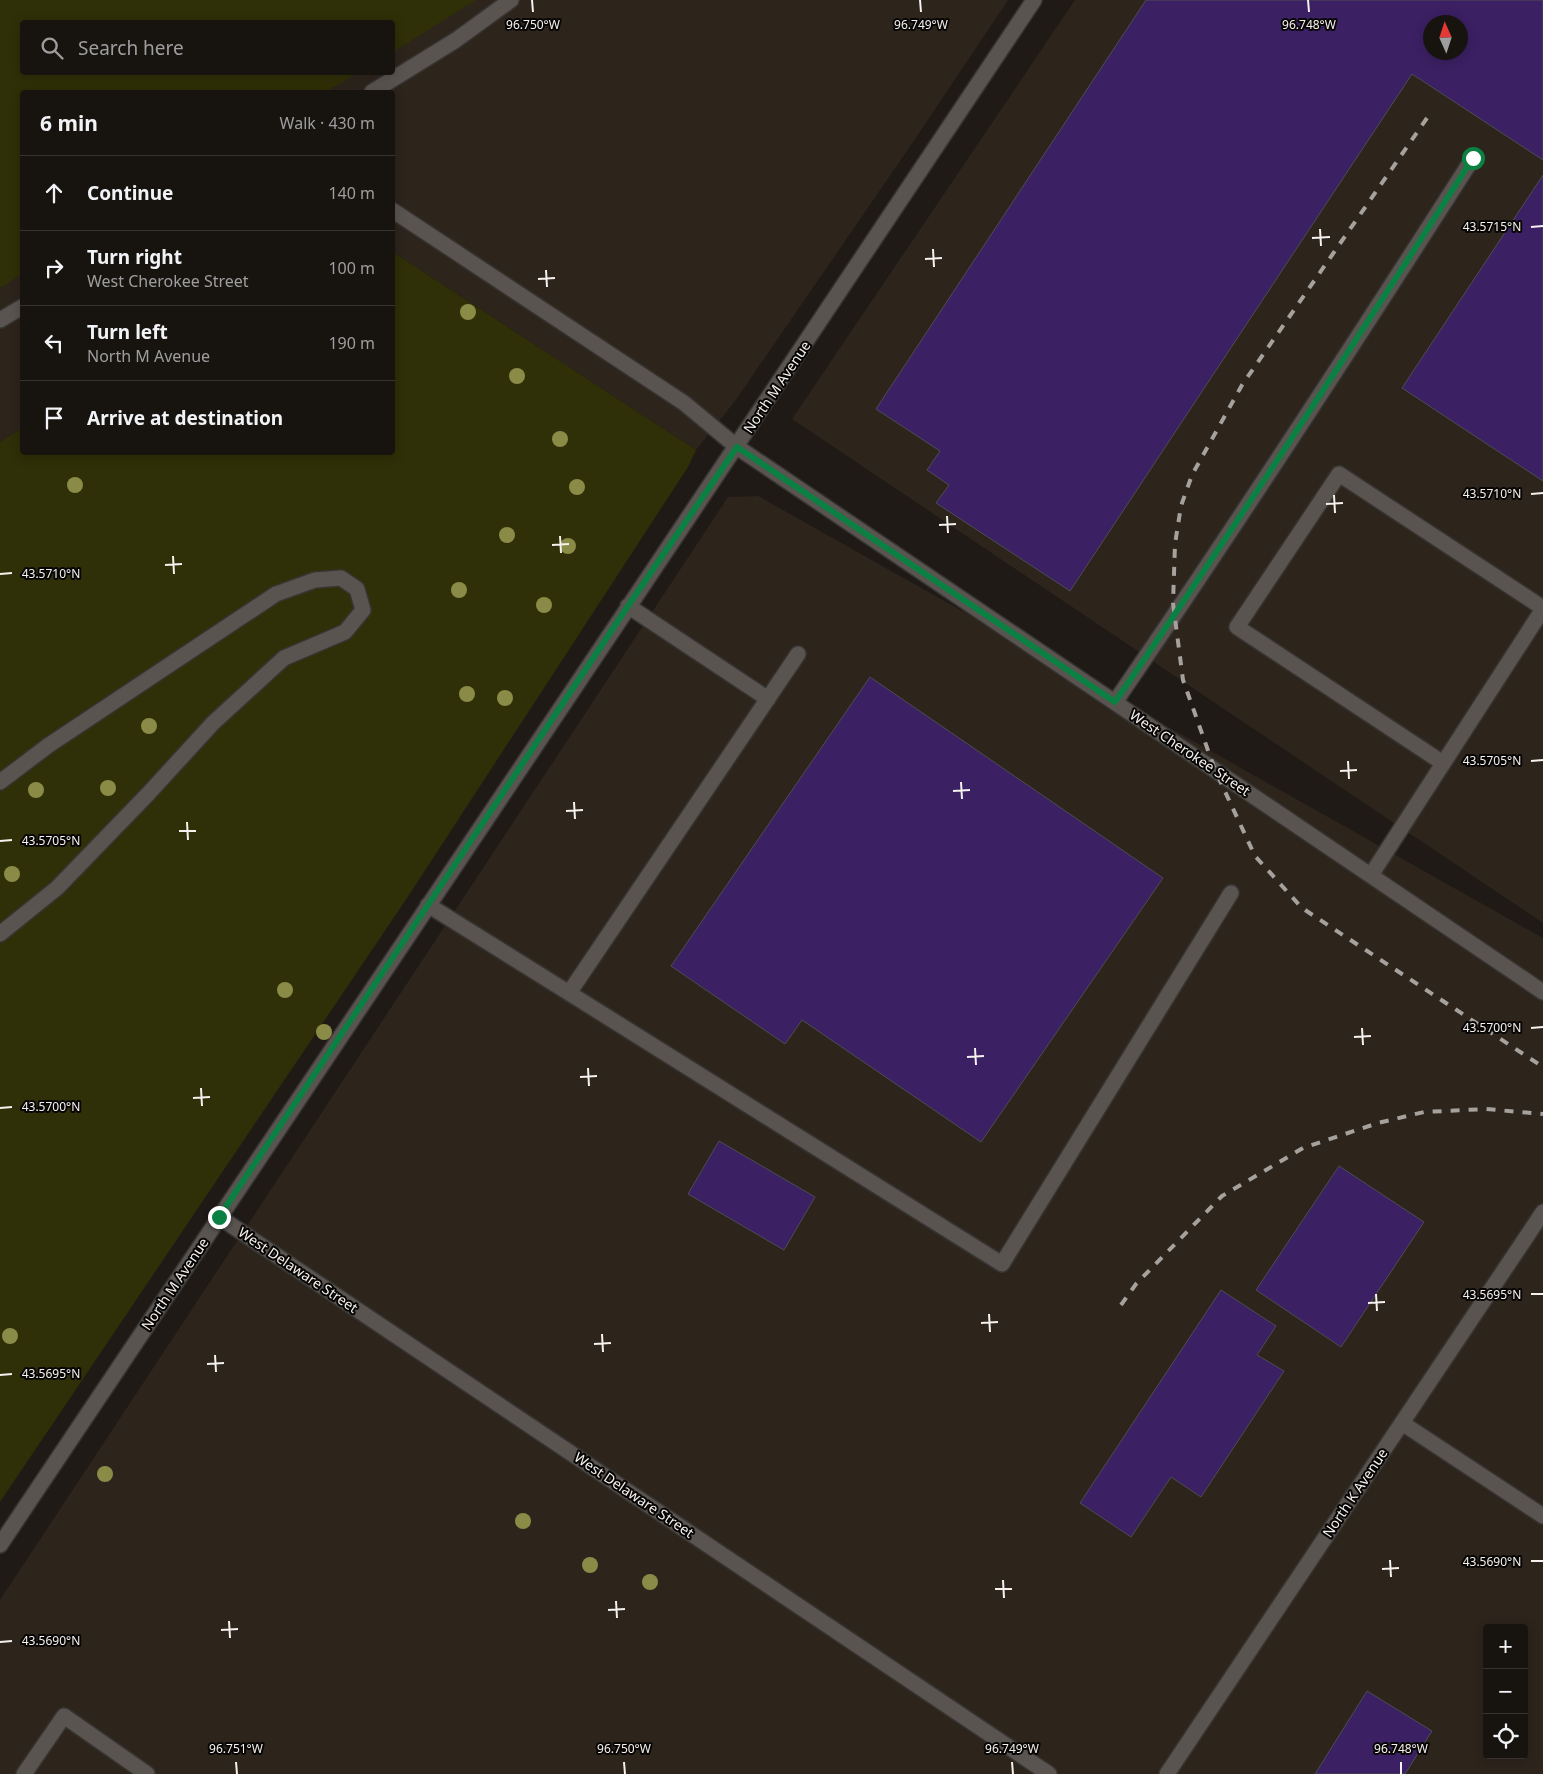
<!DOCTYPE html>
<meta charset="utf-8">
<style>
body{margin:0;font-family:"Noto Sans",sans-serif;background:#24211e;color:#f1f3f6}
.controls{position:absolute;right:15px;bottom:15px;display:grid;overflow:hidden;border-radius:5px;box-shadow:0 2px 12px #0003}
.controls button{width:45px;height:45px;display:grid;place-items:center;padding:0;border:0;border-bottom:1px solid #363330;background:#171410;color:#f1f3f6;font:25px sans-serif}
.compass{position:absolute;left:1423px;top:15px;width:45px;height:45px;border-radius:50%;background:#171410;box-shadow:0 2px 12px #0003;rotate:357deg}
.stop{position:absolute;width:15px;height:15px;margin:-11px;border:4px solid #0b8043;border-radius:50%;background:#fff}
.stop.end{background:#0b8043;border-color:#fff;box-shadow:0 1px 5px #0008}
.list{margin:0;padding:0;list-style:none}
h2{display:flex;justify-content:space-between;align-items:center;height:65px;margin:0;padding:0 20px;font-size:21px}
h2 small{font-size:16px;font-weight:400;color:#9e9e9f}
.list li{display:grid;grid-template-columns:32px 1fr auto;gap:15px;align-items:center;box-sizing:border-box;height:75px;padding:0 20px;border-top:1px solid #363330}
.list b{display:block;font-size:19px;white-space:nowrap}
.list p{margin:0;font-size:16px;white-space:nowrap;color:#9e9e9f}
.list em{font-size:16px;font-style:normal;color:#9e9e9f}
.icon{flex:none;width:28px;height:28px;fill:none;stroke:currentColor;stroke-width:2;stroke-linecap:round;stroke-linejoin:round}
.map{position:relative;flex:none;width:1543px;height:1774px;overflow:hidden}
.search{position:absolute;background:#171410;box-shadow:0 2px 12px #0003;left:20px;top:20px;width:375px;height:55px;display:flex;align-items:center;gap:12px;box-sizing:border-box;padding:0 18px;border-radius:5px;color:#9e9e9f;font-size:19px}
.panel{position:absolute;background:#171410;box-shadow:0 2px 12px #0003;left:20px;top:90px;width:375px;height:365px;border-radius:5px}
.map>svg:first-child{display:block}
.built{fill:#2d241c;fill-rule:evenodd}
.green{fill:#2f3007}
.building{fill:#3b2063;stroke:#4e4d53;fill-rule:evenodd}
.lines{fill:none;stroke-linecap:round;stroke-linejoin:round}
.minor-casing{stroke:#373532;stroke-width:18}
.minor{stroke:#595450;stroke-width:15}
.rail{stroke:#a5a19d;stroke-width:4;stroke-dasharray:9 9;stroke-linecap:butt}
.tree{fill:#8b8b48}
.route{stroke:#0b8043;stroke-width:6}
.ticks{fill:none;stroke:#f4f1ee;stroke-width:2}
.labels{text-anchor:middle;stroke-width:4;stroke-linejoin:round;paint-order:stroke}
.street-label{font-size:14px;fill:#f4f1ee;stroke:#070605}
.ticks-label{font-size:12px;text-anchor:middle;fill:#f4f1ee;stroke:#070605;stroke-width:4;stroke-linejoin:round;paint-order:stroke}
</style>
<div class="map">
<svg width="1543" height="1774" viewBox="0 0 1543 1774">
<rect width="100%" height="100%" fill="#1f1a16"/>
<!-- built -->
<path class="built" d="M 0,0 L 1008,0 L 909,148 L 735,401 L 696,450 L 393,252 L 392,92 L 22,92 L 22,428 L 0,442 ZM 22,22 L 392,22 L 392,72 L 22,72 Z
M 1075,0 L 1543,0 L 1543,923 L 792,419 ZM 1430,22 L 1460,22 L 1460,52 L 1430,52 Z
M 758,496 L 1543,938 L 1543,1774 L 0,1774 L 0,1600 L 728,497 ZM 1487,1628 L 1524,1628 L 1524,1755 L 1487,1755 Z"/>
<!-- green -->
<path class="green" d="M 0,0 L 476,0 L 393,52 L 392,22 L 22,22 L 22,72 L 358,73 L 325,92 L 22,92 L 22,274 L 0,288 Z
M 393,252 L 696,450 L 688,467 L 409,895 L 0,1502 L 0,442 L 22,428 L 22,452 L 392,452 Z"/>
<!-- building -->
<path class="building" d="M 1146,0 L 1543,0 L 1543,160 L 1412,74 L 1070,591 L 936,503 L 949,485 L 927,470 L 940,451 L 876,409 ZM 1430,22 L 1460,22 L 1460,52 L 1430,52 Z
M 1543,175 L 1543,481 L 1402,388 Z
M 870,677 L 1163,878 L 981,1142 L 802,1020 L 785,1044 L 671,966 Z
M 719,1141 L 815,1197 L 784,1250 L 688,1194 Z
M 1339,1166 L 1424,1222 L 1341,1347 L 1256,1290 Z
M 1221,1290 L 1276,1326 L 1257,1355 L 1284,1371 L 1201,1497 L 1171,1477 L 1131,1537 L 1080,1503 Z
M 1367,1691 L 1432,1731 L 1405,1774 L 1315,1774 Z"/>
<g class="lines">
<!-- minor casing -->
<g class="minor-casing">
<path id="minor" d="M 372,92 L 456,40 L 511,0
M 392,210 L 684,403 L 737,447 L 1543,992
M 0,320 L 22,307
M 628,606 L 768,699
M 1115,702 C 1238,523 1356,341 1473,158
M 1443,763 L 1237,627 L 1339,474 L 1543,608
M 0,782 L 49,745 L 276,594 L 315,580 L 341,578 L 357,589 L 363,610 L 345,632 L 284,658 L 213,723 L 148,794 L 57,888 L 0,934
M 1371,875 L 1543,609
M 428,905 L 569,993 L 798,654
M 569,993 L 1002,1264 L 1231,893
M 219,1217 L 1049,1774
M 1402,1423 L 1543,1516
M 0,1545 C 344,1030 691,516 1034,0
M 24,1774 L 64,1716 L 147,1774
M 1167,1774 L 1543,1212"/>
</g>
<!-- minor -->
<use href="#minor" class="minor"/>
<!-- rail -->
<path class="rail" d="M 1427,118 L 1242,385 L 1192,475 L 1181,506 L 1175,544 L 1173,603 L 1183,680 L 1215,770 L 1255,856 L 1302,908 L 1543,1067
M 1121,1305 L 1136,1284 L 1222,1196 L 1303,1148 L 1378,1123 L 1424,1112 L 1486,1109 L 1543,1114"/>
</g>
<!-- trees -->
<g class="tree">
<circle cx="468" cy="312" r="8"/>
<circle cx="517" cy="376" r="8"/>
<circle cx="560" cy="439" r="8"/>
<circle cx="75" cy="485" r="8"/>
<circle cx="577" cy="487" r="8"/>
<circle cx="507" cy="535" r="8"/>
<circle cx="568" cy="546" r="8"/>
<circle cx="459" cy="590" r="8"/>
<circle cx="544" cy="605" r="8"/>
<circle cx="467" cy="694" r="8"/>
<circle cx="505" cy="698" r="8"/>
<circle cx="149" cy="726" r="8"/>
<circle cx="108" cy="788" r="8"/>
<circle cx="36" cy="790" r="8"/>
<circle cx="12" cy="874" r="8"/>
<circle cx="285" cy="990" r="8"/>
<circle cx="324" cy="1032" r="8"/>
<circle cx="10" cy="1336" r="8"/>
<circle cx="105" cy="1474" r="8"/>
<circle cx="523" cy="1521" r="8"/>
<circle cx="590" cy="1565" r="8"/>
<circle cx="650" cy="1582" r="8"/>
</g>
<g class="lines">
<!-- route -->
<path class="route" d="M 219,1217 L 628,606 L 737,447 L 1115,702 C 1238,523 1356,341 1473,158"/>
</g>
<!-- ticks -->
<path class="ticks" d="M 532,0 L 533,12M 920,0 L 921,12M 1308,0 L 1309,12M 1531,227 L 1543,226M 1320,229 L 1321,246M 1312,238 L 1330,237M 933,249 L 934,267M 925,259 L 942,258M 546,270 L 547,287M 538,279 L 555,278M 1531,494 L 1543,493M 1334,495 L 1335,513M 1326,504 L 1343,503M 947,516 L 948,533M 939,525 L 956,524M 560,536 L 561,553M 552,545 L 569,544M 173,556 L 174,574M 165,565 L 182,564M 0,574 L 12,573M 1348,761 L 1349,779M 1531,761 L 1543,760M 1340,771 L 1357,770M 961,782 L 962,799M 953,791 L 970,790M 574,802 L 575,819M 566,811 L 583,810M 187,822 L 188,840M 179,831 L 196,831M 0,841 L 12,840M 1362,1028 L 1363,1045M 1531,1028 L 1543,1027M 1354,1037 L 1371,1036M 975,1048 L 976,1065M 967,1057 L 984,1056M 588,1068 L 589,1086M 580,1077 L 597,1076M 201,1088 L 202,1106M 193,1098 L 210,1097M 0,1108 L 12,1107M 1376,1294 L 1377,1311M 1531,1294 L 1543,1294M 1368,1303 L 1385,1302M 989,1314 L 990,1332M 981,1323 L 998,1322M 602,1334 L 603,1352M 594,1344 L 611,1343M 215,1355 L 216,1372M 207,1364 L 224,1363M 0,1375 L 12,1374M 1390,1560 L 1391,1577M 1531,1561 L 1543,1561M 1382,1569 L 1399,1568M 1003,1580 L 1004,1598M 995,1589 L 1012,1589M 616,1601 L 617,1618M 608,1610 L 625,1609M 229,1621 L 230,1638M 221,1630 L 238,1629M 0,1642 L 12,1641M 236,1762 L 237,1774M 624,1762 L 625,1774M 1012,1762 L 1013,1774M 1401,1762 L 1401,1774"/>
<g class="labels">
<!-- street labels -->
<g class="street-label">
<text transform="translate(777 387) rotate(-56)" y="5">North M Avenue</text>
<text transform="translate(1190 753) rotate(34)" y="5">West Cherokee Street</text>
<text transform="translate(298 1270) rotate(34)" y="5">West Delaware Street</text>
<text transform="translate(175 1284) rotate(-56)" y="5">North M Avenue</text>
<text transform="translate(1355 1493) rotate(-56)" y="5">North K Avenue</text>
<text transform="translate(634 1495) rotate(34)" y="5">West Delaware Street</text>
</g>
</g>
<g class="ticks-label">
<text x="533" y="29">96.750°W</text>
<text x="921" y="29">96.749°W</text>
<text x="1309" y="29">96.748°W</text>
<text x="1492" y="231">43.5715°N</text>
<text x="1492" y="498">43.5710°N</text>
<text x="51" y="578">43.5710°N</text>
<text x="1492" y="765">43.5705°N</text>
<text x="51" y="845">43.5705°N</text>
<text x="1492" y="1032">43.5700°N</text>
<text x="51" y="1111">43.5700°N</text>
<text x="1492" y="1299">43.5695°N</text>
<text x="51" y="1378">43.5695°N</text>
<text x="1492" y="1566">43.5690°N</text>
<text x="51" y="1645">43.5690°N</text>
<text x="236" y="1753">96.751°W</text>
<text x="624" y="1753">96.750°W</text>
<text x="1012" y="1753">96.749°W</text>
<text x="1401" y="1753">96.748°W</text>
</g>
</svg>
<div class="controls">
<button>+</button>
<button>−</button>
<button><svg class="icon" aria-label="locate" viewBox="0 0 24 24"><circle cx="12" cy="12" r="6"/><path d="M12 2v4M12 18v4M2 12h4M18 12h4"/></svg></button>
</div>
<svg class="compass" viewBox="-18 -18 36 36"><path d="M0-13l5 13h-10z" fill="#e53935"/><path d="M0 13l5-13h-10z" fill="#9e9e9f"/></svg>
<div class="stop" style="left:1473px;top:158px"></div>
<div class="stop end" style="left:219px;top:1217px"></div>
<div class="search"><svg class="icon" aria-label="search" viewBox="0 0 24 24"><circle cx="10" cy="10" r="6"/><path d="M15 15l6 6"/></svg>Search here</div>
<section class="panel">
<h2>6 min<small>Walk · 430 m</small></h2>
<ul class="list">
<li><svg class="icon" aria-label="ahead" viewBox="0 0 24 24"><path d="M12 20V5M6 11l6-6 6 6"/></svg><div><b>Continue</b></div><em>140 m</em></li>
<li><svg class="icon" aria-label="right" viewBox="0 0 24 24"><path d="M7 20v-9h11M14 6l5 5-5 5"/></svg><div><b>Turn right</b><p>West Cherokee Street</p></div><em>100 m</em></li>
<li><svg class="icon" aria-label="left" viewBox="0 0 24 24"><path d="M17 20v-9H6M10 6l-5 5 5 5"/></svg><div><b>Turn left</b><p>North M Avenue</p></div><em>190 m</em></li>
<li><svg class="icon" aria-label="arrive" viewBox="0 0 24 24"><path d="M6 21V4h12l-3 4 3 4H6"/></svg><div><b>Arrive at destination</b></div></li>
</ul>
</section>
</div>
